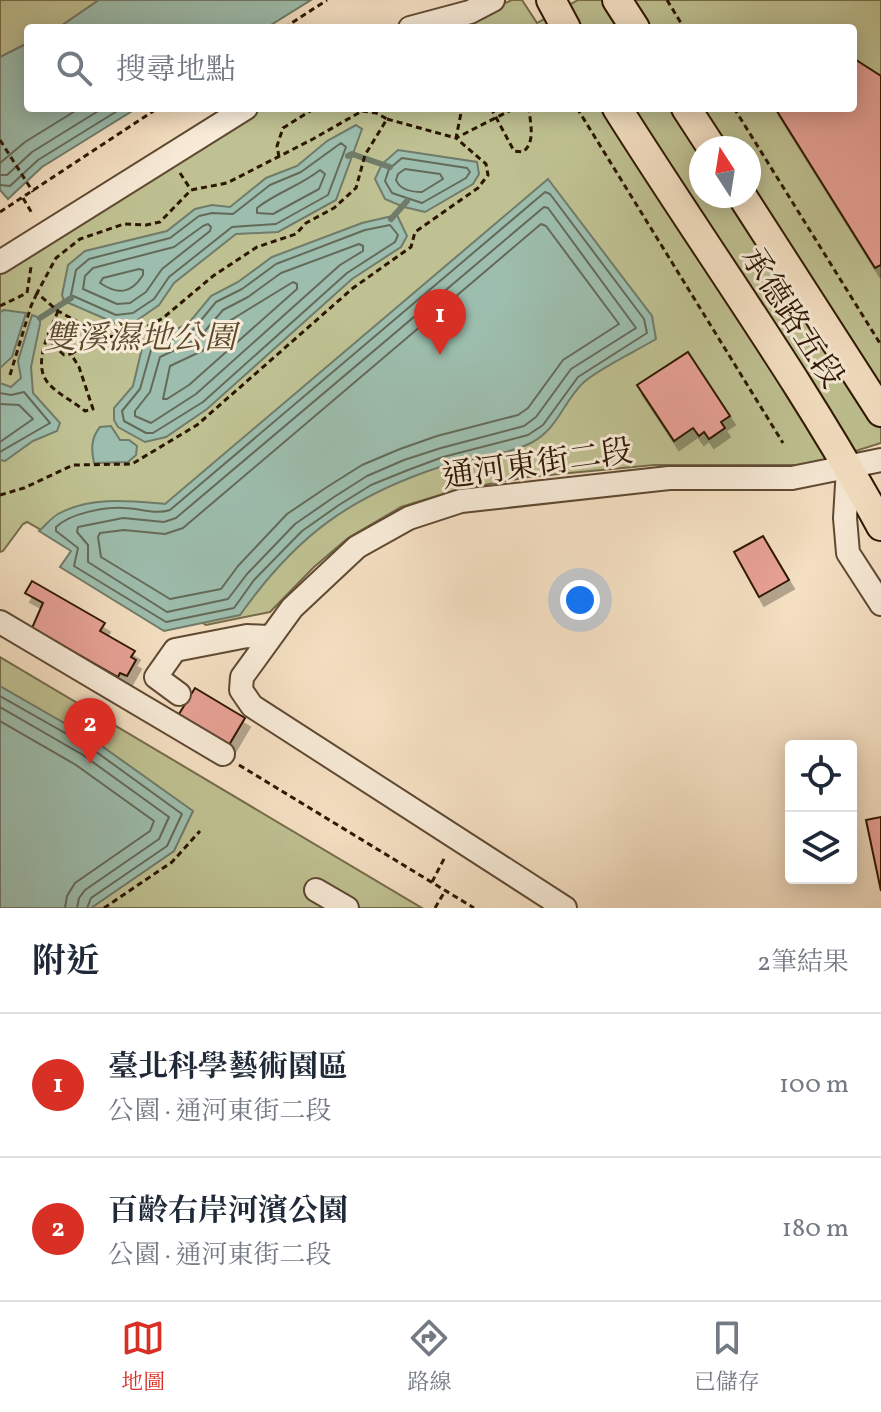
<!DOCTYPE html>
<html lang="zh-TW">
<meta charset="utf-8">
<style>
body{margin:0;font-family:Vollkorn,"Noto Serif TC",serif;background:#f2f2f3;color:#1f2937}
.controls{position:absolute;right:24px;bottom:24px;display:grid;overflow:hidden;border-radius:8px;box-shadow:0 4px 20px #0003}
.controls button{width:72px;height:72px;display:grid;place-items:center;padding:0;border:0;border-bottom:2px solid #e0e1e3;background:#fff;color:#1f2937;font:40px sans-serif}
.compass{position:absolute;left:689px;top:136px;width:72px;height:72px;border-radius:50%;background:#fff;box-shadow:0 4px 20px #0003;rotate:348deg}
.you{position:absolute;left:580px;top:600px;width:28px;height:28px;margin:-20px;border:6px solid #fff;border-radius:50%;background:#1a73e8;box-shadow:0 0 0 12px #1a73e833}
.badge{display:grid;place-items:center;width:52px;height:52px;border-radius:50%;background:#d93025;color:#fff;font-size:26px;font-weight:700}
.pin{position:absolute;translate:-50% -66px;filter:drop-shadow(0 2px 4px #0008)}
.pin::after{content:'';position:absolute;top:42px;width:28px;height:24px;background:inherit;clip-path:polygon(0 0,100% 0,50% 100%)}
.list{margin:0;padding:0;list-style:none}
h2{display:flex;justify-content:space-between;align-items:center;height:104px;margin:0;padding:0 32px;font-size:34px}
h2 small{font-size:26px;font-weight:400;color:#747a83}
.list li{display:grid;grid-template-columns:52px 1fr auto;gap:24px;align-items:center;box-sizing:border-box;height:144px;padding:0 32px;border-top:2px solid #e0e1e3}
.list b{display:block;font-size:30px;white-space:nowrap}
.list p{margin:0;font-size:26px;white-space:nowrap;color:#747a83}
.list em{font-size:26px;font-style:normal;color:#747a83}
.icon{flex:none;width:44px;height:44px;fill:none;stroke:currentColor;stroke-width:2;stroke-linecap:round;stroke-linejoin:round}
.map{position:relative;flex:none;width:881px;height:908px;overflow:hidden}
.search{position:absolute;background:#fff;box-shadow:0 4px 20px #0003;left:24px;right:24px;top:24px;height:88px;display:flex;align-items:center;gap:20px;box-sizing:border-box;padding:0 28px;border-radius:8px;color:#747a83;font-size:30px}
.sheet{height:392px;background:#fff}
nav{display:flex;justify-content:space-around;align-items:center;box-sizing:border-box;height:112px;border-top:2px solid #e0e1e3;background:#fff;font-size:22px;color:#747a83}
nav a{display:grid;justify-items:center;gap:4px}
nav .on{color:#d93025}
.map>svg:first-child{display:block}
.green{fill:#bfc192;stroke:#766c4a;stroke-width:2;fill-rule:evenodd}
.water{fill:#9dbeae;stroke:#707b69;stroke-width:2}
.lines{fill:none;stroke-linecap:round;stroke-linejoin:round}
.shore{stroke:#656a58;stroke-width:2}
.stream{stroke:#707b69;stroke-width:6}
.building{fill:#e9a297;stroke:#2d1701;stroke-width:2;filter:url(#shadow)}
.minor-casing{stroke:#5f4932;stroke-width:26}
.major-casing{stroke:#2d1701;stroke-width:32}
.path{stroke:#2d1701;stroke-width:3;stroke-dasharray:6 4;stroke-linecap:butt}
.minor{stroke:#f8ebd8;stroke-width:22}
.major{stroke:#f5e0c3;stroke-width:28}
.labels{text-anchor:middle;stroke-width:6;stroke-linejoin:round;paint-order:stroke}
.street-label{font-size:32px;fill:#2d1701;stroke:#f8ebd8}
.park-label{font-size:32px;font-style:italic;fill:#594a2c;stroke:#f8ebd8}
</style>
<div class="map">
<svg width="881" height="908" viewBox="0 0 881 908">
<defs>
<filter id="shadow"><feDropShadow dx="5" dy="9" stdDeviation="0" flood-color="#0004"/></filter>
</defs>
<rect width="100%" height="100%" fill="#f5e0c3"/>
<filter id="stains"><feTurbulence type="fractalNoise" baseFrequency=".0025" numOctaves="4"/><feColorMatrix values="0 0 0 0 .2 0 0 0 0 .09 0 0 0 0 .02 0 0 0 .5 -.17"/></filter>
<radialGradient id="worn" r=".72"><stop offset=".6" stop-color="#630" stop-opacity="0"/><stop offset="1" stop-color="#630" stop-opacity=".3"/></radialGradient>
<!-- green -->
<path class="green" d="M 0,0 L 99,0 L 58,28 L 28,28 L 28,43 L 0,57 Z
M 512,0 L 522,0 L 537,23 L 578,0 L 881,0 L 881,443 L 811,465 L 654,465 L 528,477 L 456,490 L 401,507 L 348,538 L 314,567 L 270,612 L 206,625 L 27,522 L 23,524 L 3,551 L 0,552 L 0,267 L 254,108 L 853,108 L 853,28 L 436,28 L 476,16 ZM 701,148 L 749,148 L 749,196 L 701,196 Z
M 0,657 L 422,908 L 0,908 Z"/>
<!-- water -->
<path class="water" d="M 99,0 L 311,0 L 266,28 L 58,28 Z
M 28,43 L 28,108 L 137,108 L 42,167 L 8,199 L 0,190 L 0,57 Z
M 356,125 L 362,129 L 336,200 L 278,232 L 236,234 L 174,283 L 159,305 L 136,321 L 115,323 L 64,301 L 62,295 L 68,265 L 85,251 L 167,231 L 195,209 L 212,205 L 230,207 L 266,178 L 297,166 L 327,141 Z
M 398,150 L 477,162 L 479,174 L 473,184 L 425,212 L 404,207 L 385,199 L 375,179 L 382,164 Z
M 548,179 L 652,316 L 656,339 C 638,350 596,370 583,383 C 563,402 558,429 531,443 C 504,456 471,457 443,466 C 350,496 296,536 240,615 L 164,631 L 60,567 L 71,551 L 39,531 C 45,526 51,518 58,514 C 91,496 130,501 165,504 Z
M 397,215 L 407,236 L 401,247 L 352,279 L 207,409 L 166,437 L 145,442 L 118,427 L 114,420 L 114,408 L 133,386 L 143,344 L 188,324 L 211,296 L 238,282 L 272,257 L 362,223 Z
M 4,310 L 26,313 L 12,357 L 0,368 L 0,312 Z
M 32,315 L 40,318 L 40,324 L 31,367 L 33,393 L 60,423 L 57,431 L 33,441 L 5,461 L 0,460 L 0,383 L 11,387 L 21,378 L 18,361 Z
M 111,426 L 120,440 L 129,440 L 137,446 L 136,455 L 128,462 L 94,463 C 91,449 91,438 100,427 Z
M 0,686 L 92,739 L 193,811 L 174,851 L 91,908 L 0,908 Z"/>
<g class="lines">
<!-- shore -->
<path class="shore" d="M 341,143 L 346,147 L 328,195 L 276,224 L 232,227 L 169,277 L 154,299 L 133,313 L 116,315 L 71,295 L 76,270 L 89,259 L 170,238 L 199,216 L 212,213 L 233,214 L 270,185 L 301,172 Z
M 402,158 L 467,168 L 470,172 L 466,178 L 422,203 L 392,193 L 385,181 L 389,169 Z
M 0,163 L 25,142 L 80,108
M 405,169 L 440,174 L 443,179 L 422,192 C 413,192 400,190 396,180 L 398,174 Z
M 320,170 L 325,174 L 319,189 L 273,214 L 257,213 L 257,208 C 277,192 300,186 320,170 Z
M 0,175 L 7,175 L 32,152 L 103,108
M 0,185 L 10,186 L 38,160 L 122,108
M 545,192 L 550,194 L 644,319 L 647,333 L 578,377 L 543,425 L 528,435 L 443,457 L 408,470 L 371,485 L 339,505 L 302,531 L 254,580 L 234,608 L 166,622 L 74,566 L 78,548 L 56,531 L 56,527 C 71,513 104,507 124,508 C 139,508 156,515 170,510 Z
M 544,207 L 548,208 L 636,328 L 571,369 L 536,417 L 524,426 L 441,448 L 404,460 L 367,476 L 334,497 L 295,524 L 247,574 L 228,599 L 167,612 L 88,562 L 88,545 L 77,532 L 78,527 L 123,518 L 164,522 L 176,518 Z
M 208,224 L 211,227 L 210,231 L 162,269 L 146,292 L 130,303 L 117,304 L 83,289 L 85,276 L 93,268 L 174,247 L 203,226 Z
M 541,224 L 546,226 L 619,324 L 563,360 L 528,408 L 518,415 L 437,436 L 400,449 L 362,465 L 327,487 L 287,514 L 238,566 L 221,589 L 170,599 L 101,557 L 98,537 L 100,533 L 124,530 L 165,534 L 183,528 Z
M 390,225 L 398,235 L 395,242 L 347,273 L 203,402 L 153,433 L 146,433 L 124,421 L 122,411 L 140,389 L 151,350 L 192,331 L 216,302 L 242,289 L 276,264 L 365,230 Z
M 359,244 L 363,246 L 363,251 L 340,265 L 196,394 L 151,423 L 135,416 L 135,411 L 150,392 L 160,357 L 198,339 L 223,310 L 248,297 L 281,273 Z
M 139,269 L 143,270 L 143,275 C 131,294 118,295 100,283 L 103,278 Z
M 293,282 L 297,284 L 297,289 L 189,385 L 167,399 L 163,399 L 170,366 L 204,350 L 231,320 Z
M 0,393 L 11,395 L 24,392 L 50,423 L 0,452
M 0,404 L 19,405 L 33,419 L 0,442
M 0,696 L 88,746 L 182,814 L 167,846 L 91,898 L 87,908
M 0,707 L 83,755 L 169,817 L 159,839 L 85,890 L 79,898 L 77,908
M 0,721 L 76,765 L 154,821 L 150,831 L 75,883 L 67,896 L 65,908"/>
<!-- stream -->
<path class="stream" d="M 348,156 L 352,154 L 390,167
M 391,219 L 407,201
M 40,318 L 71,298"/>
</g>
<!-- building -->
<path class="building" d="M 853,58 L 881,76 L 881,265 L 875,268 L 775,108 L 853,108 Z
M 688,352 L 730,416 L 721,422 L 725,428 L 709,439 L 704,432 L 699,436 L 693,428 L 674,441 L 637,385 Z
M 763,536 L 789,580 L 759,597 L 734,552 Z
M 32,581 L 105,623 L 100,631 L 135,651 L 131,657 L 136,660 L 127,676 L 120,673 L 118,677 L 32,628 L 43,603 L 25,593 Z
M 195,688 L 245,718 L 229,745 L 179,714 Z
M 881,817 L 881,891 L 866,820 Z"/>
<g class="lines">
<!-- minor casing -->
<g class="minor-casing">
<path id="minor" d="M 410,28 L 470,12 L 493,0
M 0,262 L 246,108
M 848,468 L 845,518 L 848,553 L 881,604
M 0,622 L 223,754
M 179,694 L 156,677 L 175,650 L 247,636 L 268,637
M 316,890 L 347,908
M 565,908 L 252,706 L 241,690 L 242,677 L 292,608 L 357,547 L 409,518 L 461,501 L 669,478 L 792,478 L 881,460"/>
</g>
<!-- major casing -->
<g class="major-casing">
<path id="major" d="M 551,0 L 566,28
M 617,0 L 635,28
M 617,108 C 705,248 802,381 881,526
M 686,108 L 712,148
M 742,196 L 881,412"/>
</g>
<!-- path -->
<path class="path" d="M 667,0 L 684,28
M 284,28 L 327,0
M 491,108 L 514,151 L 523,152 C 536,142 530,123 529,108
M 577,108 L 783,443
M 734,108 L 881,345
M 362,111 L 376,113 L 387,119 L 365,155 L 356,188 L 334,208 L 306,223 L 296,234 L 257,247 L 213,276 L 163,318 L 132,335 L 115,337 L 102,335 L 58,311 L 37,293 L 56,258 L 80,239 L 124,224 L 146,225 L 160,222 L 191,190 L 227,183 L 313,139 Z
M 387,119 L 456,138 L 462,108
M 0,140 L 33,192
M 279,157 L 277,146 L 283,128 L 315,108
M 180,173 L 191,190
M 23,198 L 33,215
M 0,212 L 158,108
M 0,306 L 27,293 L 31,267
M 58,311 C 50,331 31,365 49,384 C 58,394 74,402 85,411 L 93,409 L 79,367 L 71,354 L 102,335
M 49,335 L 53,345 L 64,355 L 71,354
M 10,375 L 31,306 L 37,293
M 0,495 L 24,488 L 73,465 L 132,464 L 197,425 L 353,288 L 411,247 L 415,232 L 478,188 L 488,175 L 486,164 L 456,138 L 515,108
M 239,765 L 474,908
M 432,882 L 445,857
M 104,908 L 172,862 L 200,831
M 435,908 L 445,891"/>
<!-- minor -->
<use href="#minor" class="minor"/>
<!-- major -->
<use href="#major" class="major"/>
</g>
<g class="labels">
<!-- street labels -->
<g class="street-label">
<text transform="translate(793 317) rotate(57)" y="11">承德路五段</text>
<text transform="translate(537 463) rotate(-8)" y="11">通河東街二段</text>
</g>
<!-- park labels -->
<g class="park-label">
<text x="140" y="348">雙溪濕地公園</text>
</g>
</g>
<rect width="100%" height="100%" filter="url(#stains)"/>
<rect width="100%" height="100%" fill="url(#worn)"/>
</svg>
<div class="controls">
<button><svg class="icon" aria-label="locate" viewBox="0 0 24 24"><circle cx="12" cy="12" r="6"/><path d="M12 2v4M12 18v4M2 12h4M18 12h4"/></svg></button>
<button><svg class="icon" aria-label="layers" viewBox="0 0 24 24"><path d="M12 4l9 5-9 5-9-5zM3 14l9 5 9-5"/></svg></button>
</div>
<svg class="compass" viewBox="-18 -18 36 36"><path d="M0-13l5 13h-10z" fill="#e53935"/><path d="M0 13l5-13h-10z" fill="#747a83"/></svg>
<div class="you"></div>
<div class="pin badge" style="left:440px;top:355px">1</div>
<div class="pin badge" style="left:90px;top:764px">2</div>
<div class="search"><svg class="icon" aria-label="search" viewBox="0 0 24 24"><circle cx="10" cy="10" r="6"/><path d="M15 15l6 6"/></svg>搜尋地點</div>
</div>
<section class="sheet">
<h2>附近<small>2筆結果</small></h2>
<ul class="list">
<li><span class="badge">1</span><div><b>臺北科學藝術園區</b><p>公園 · 通河東街二段</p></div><em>100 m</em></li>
<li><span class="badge">2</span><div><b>百齡右岸河濱公園</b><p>公園 · 通河東街二段</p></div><em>180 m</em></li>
</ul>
</section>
<nav>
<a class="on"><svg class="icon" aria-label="map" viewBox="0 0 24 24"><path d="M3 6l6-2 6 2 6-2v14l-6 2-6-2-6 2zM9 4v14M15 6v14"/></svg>地圖</a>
<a><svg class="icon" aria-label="directions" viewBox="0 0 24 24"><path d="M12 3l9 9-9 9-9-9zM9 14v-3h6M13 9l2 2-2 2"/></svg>路線</a>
<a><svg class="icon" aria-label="saved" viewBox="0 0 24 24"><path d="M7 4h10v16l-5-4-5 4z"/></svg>已儲存</a>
</nav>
